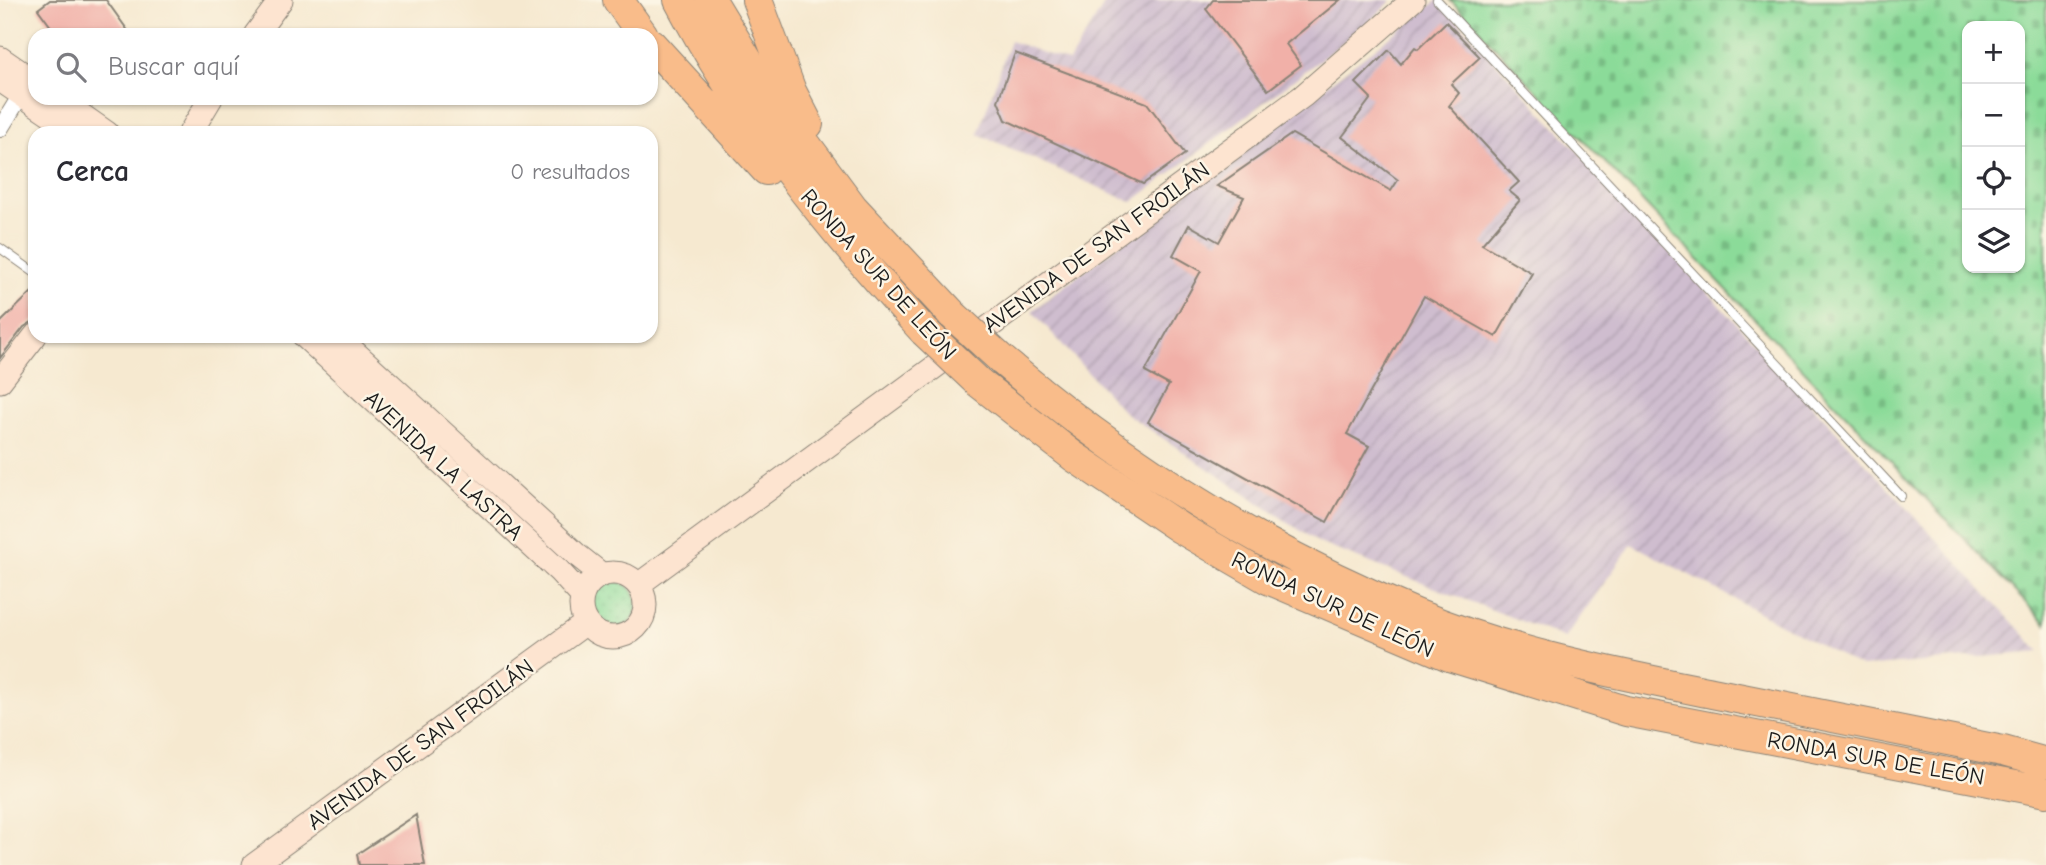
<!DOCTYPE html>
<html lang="es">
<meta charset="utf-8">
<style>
body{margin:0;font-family:"Comic Neue",sans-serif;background:#f7f7f7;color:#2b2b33}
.controls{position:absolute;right:21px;top:21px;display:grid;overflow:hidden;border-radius:14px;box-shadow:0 2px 5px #0004}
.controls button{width:63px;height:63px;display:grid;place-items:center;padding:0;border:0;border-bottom:2px solid #e1e1e2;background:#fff;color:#2b2b33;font:35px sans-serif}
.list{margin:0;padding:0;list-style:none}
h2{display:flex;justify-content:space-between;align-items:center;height:91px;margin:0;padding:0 28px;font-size:30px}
h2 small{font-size:23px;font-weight:400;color:#7c7c81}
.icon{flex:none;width:38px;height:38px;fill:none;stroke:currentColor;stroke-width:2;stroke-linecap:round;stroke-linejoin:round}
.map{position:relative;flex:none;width:2046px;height:865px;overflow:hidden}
.search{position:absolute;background:#fff;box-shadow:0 2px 5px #0004;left:28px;top:28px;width:630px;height:77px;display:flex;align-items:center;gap:18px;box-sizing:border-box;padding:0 24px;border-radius:21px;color:#7c7c81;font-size:26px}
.panel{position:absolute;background:#fff;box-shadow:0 2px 5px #0004;left:28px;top:126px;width:630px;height:217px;border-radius:21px}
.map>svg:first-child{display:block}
.industrial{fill:url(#industrial-furrows)}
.grass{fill:url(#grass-dots);stroke:#547c5a;stroke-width:2}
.cemetery{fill:url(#cemetery-stones);stroke:#547c5a;stroke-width:2;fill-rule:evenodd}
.building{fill:#f1b0a8}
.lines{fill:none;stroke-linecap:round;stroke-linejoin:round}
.lane-casing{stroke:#898276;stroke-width:10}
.street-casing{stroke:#898276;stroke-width:18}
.secondary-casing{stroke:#898276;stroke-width:25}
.highway-casing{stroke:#898276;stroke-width:32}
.lane{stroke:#fff;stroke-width:8}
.street{stroke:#fff;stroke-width:16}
.secondary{stroke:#fde4d0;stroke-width:23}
.highway{stroke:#f9bc8a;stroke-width:30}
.highway-bridge-casing{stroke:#898276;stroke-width:32;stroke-linecap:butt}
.highway-bridge{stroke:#f9bc8a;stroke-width:30}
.labels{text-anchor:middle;stroke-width:5;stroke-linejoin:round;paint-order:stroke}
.street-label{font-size:23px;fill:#1c1c1c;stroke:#fcf5e5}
</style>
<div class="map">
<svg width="2046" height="865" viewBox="0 0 2046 865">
<defs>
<pattern id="industrial-furrows" width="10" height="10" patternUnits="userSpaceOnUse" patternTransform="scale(1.75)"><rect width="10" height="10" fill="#cfbdcf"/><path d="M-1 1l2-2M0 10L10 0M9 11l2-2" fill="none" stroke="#b1a2b1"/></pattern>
<pattern id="grass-dots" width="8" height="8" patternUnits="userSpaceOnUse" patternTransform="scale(1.75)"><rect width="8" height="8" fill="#8bdb99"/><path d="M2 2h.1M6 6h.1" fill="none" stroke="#77bb83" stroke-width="1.8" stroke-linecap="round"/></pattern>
<pattern id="cemetery-stones" width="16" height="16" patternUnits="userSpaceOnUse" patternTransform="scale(1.75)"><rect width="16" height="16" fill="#8bdb99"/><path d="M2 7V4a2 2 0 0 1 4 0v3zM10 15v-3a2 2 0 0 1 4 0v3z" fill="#77bb83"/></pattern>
</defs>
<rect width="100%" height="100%" fill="#fcf5e5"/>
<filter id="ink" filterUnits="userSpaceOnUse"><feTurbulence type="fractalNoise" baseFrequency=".0143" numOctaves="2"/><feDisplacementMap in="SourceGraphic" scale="14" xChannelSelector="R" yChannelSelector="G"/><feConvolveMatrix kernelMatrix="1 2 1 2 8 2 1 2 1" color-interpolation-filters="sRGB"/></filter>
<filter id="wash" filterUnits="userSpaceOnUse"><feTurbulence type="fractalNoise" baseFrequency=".00686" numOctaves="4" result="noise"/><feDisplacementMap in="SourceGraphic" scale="28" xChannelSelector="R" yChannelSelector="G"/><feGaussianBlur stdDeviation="1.57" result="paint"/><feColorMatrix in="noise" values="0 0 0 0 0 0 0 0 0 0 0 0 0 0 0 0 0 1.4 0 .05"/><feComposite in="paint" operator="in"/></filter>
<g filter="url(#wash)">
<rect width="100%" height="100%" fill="#f6e9d0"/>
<!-- industrial -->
<path class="industrial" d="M 1107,0 L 1392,0 L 1366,25 L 1132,202 L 978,134 L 1010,41 L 1069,62 Z
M 1438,0 L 2040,652 L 1861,667 L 1632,544 L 1565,638 L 1319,543 L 1124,412 L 1032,311 Z"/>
<!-- grass -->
<path class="grass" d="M589 605a24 24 0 1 1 48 0a24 24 0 1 1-48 0Z"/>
<!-- cemetery -->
<path class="cemetery" d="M 1450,0 L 2046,0 L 2046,624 ZM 1967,26 L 2020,26 L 2020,268 L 1967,268 Z"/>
<g id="blocks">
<!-- building -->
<path class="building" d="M 50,0 L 106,0 L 131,35 L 57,35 L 38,9 Z
M 1213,0 L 1340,0 L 1286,44 L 1301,65 L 1268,90 L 1206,9 Z
M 1446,22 L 1480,57 L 1451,84 L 1459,93 L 1449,106 L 1519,182 L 1509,191 L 1520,200 L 1482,244 L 1532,273 L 1496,337 L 1424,296 L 1347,434 L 1369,446 L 1327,522 L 1148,422 L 1169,385 L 1145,372 L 1201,271 L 1173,255 L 1189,225 L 1219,242 L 1244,197 L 1217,186 L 1292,134 L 1391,191 L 1398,180 L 1342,137 L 1371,98 L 1356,83 L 1389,50 L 1401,64 L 1415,47 L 1418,49 Z
M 1015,53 L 1147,103 L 1185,154 L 1143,184 L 1006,120 L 998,101 Z
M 35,289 L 35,320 L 24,327 L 0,358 L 0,323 Z
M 416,815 L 425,865 L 359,865 L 357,854 Z"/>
</g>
</g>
<g filter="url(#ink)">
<use href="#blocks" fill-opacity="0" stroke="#898276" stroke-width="2"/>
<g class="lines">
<!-- lane casing -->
<g class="lane-casing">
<path id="lane" d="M 1437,0 L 1901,496
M 0,248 L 35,273"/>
</g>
<!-- street casing -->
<g class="street-casing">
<path id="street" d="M 0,129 L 21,95"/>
</g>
<!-- secondary casing -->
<g class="secondary-casing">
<path id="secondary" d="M 255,35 L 281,0
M 0,58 L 35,82
M 0,80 L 78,133
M 57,98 L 107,133
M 190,133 L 211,98
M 304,336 L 559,571 L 582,596
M 337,336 L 577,555 L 601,574
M 0,381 L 35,336
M581 605a32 32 0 1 1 64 0a32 32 0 1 1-64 0Z
M 638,585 L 1303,96 L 1413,0
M 254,865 L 586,623"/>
</g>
<!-- highway casing -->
<g class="highway-casing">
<path id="highway" d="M 618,0 L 643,35
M 679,0 C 743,122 831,230 924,331
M 711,0 L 766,91 L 853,208 L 953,315
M 757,0 L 791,91 L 808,124
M 651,44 L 766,170
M 1002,360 C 1126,465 1266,552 1416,614 C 1510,653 1613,673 1712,693 C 1809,713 1906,732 2003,751 L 2046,763
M 978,382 L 1073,456 L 1180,528 L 1268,579 L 1449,656 L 1626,711 L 2046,792"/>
</g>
<!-- lane -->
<use href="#lane" class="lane"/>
<!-- street -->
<use href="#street" class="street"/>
<!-- secondary -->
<use href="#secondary" class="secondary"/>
<!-- highway -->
<use href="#highway" class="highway"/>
<!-- highway-bridge casing -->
<g class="highway-bridge-casing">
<path id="highway-bridge" d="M 953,315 L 1002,360
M 924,331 L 978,382"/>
</g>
<!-- highway-bridge -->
<use href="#highway-bridge" class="highway-bridge"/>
</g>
</g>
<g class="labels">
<!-- street labels -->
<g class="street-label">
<text transform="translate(1096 247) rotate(-36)" y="8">AVENIDA DE SAN FROILÁN</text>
<text transform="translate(879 274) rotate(48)" y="8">RONDA SUR DE LEÓN</text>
<text transform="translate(444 465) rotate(43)" y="8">AVENIDA LA LASTRA</text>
<text transform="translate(1333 604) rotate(25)" y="8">RONDA SUR DE LEÓN</text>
<text transform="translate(420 744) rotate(-36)" y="8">AVENIDA DE SAN FROILÁN</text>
<text transform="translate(1876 758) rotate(10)" y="8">RONDA SUR DE LEÓN</text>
</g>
</g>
</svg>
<div class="controls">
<button>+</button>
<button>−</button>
<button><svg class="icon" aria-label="locate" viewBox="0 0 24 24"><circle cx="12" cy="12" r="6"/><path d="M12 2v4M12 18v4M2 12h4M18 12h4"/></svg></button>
<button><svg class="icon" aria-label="layers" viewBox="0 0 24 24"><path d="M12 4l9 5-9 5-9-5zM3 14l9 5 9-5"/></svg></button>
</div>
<div class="search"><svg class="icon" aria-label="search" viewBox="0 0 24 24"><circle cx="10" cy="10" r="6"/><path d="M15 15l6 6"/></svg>Buscar aquí</div>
<section class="panel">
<h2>Cerca<small>0 resultados</small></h2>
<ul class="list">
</ul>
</section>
</div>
